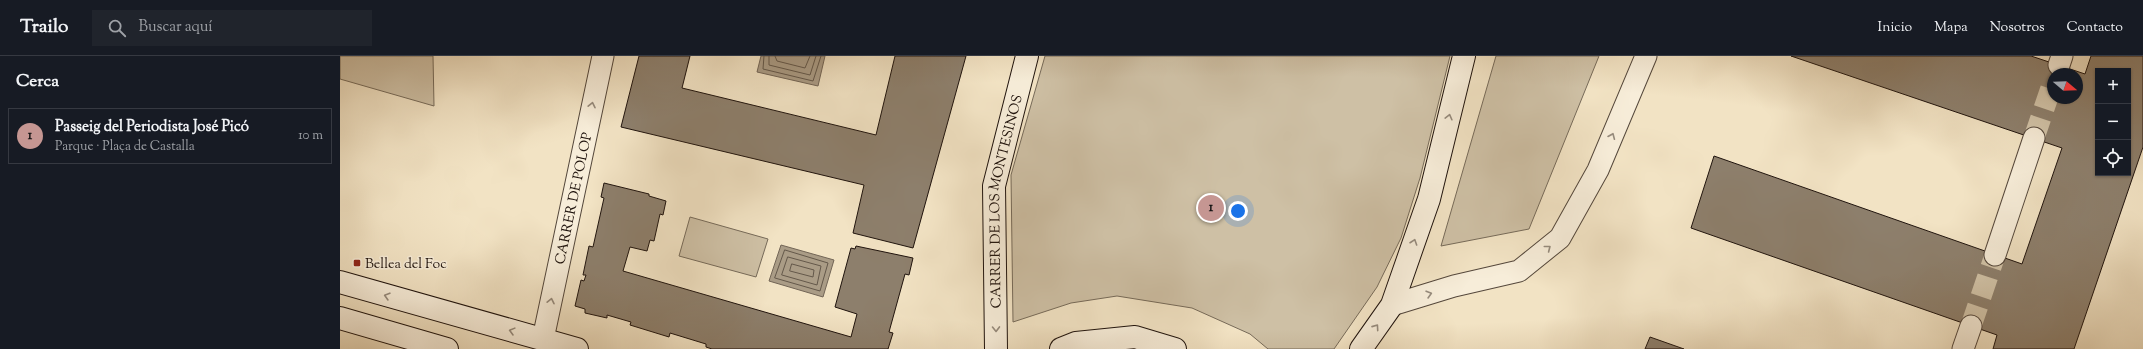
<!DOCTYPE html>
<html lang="es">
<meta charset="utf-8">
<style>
body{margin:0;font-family:"Sorts Mill Goudy",serif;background:#20242c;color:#f1f3f6}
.controls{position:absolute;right:12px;top:12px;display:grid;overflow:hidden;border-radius:0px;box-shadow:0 1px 3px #0004}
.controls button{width:36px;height:36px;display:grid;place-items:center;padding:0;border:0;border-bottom:1px solid #363941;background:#171b24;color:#f1f3f6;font:20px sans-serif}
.compass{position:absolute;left:1707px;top:12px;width:36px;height:36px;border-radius:50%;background:#171b24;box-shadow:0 1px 3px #0004;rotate:109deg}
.you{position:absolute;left:898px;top:155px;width:14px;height:14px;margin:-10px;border:3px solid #fff;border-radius:50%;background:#1a73e8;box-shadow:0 0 0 6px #1a73e833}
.badge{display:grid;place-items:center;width:26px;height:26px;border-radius:50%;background:#c59692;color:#111;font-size:13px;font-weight:700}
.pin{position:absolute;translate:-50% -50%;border:2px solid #fff;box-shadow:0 1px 4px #0006}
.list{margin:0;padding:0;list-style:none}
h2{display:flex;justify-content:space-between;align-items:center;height:52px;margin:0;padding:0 16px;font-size:17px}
h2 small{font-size:13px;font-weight:400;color:#9ea1a6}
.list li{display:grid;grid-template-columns:26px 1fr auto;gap:12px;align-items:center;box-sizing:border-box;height:56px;margin:0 8px 8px;padding:0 8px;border:1px solid #363941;border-radius:0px}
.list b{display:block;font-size:15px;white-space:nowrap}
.list p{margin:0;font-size:13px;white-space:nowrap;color:#9ea1a6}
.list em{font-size:13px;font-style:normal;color:#9ea1a6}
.icon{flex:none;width:22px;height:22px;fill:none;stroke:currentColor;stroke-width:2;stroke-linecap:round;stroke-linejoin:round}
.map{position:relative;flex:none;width:1803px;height:293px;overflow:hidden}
header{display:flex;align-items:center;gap:24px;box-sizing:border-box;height:56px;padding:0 20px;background:#171b24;border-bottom:1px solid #363941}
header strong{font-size:19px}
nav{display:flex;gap:22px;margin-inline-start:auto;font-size:14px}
.search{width:280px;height:36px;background:#20242c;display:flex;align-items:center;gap:10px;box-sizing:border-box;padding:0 14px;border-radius:0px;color:#9ea1a6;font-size:15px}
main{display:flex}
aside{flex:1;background:#171b24}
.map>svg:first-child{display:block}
.green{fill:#cec0a5;stroke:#766a59}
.water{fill:#aa9c86;stroke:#726556}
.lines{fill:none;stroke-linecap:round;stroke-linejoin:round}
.shore{stroke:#64584a;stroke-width:1}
.building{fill:#8d7f6c;stroke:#1f130d;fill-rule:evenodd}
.minor-tunnel{stroke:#d2c4a9;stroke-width:21;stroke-dasharray:21 10;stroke-linecap:butt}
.minor-casing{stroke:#54473b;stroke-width:23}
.secondary-casing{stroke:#1f130d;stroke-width:24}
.minor{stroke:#f7edd9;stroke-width:21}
.secondary{stroke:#f7edd9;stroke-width:22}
.oneway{stroke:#968b7d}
.poi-dot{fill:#8f2418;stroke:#f7edd9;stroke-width:1.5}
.labels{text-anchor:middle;stroke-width:3;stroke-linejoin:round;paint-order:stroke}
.street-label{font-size:14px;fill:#1f130d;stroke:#f7edd9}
.poi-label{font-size:14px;fill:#1f130d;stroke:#f7edd9;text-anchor:start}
</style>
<header>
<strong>Trailo</strong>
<div class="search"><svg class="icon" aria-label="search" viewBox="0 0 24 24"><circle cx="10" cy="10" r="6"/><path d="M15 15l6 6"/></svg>Buscar aquí</div>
<nav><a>Inicio</a><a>Mapa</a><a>Nosotros</a><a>Contacto</a></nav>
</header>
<main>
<aside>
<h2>Cerca<small></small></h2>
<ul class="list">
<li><span class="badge">1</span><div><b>Passeig del Periodista José Picó</b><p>Parque · Plaça de Castalla</p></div><em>10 m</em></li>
</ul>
</aside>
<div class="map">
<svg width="1803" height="293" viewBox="0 0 1803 293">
<rect width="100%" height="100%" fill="#f2e3c4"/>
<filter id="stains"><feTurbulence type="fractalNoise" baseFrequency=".005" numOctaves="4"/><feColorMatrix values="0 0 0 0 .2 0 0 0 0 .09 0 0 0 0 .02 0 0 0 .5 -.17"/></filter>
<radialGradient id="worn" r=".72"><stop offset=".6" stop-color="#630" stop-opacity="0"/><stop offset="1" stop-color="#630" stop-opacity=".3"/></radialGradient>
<!-- green -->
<path class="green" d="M 0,0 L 93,0 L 94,50 L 0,23 Z
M 705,0 L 1110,0 L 1080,122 L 1061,182 L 1037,231 L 994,293 L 928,293 L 910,278 L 852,252 L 777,240 L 731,247 L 673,266 L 671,119 Z
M 1156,0 L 1259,0 L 1189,173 L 1101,190 Z
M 350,161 L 428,183 L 416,221 L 339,200 Z"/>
<!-- water -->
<path class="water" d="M 421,0 L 485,0 L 478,30 L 417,16 Z
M 441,189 L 494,204 L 483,241 L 429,225 Z"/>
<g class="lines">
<!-- shore -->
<path class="shore" d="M 424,0 L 423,13 L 473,25 L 481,0
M 429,0 L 429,9 L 470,19 L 476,0
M 435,0 L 437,5 L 465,12 L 470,0
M 445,194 L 488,207 L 480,235 L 435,222 Z
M 448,201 L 481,210 L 477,229 L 442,219 Z
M 452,208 L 474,214 L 473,221 L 450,215 Z"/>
</g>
<!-- building -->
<path class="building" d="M 299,0 L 350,0 L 342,32 L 536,79 L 555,0 L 626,0 L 573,192 L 513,177 L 524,129 L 281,71 Z
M 1451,0 L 1691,0 L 1745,18 L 1751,0 L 1803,0 L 1803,91 L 1734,293 L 1653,293 L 1657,279 L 1351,172 L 1374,100 L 1682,208 L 1722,92 ZM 1758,15 L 1788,15 L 1788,117 L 1758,117 ZM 1713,18 L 1737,18 L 1737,42 L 1713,42 Z
M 264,127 L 309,138 L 309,140 L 326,145 L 323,159 L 320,158 L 314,185 L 310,184 L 307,195 L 290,191 L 283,215 L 511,281 L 517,258 L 495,251 L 511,192 L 515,193 L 516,190 L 573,202 L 569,219 L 565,218 L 549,276 L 553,277 L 548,293 L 372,293 L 366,291 L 366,288 L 330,277 L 329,281 L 290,269 L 291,266 L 267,259 L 267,262 L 245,257 L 245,253 L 235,250 L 241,224 L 244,225 L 246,219 L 243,219 L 249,190 L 253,191 L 264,142 L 261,141 Z
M 1310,281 L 1344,293 L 1305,293 Z"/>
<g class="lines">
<!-- minor-tunnel -->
<path class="minor-tunnel" d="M 1694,82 L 1713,26
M 1631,270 L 1655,199"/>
<!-- minor casing -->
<g class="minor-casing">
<g id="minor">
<path d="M 1719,9 L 1722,0"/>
<path d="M 1655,199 L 1694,82"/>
<path d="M 1052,249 L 1114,230 L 1179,215 L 1220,182 L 1258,114 L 1306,0"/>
<path id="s1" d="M 203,283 L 263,0"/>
<path d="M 1623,293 L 1631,270"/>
</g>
</g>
<!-- secondary casing -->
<g class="secondary-casing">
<g id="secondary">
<path d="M 0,226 L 237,293"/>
<path d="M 0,262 L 107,293"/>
<path id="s2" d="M 656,293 L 654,130 L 687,0"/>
<path d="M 721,293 L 736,287 L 795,281 L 835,293"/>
<path d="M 1021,293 L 1052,249 L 1089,143 L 1124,0"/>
</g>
</g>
<!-- minor -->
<use href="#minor" class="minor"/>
<!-- secondary -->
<use href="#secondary" class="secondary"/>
</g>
<!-- one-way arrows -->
<defs><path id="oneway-chevron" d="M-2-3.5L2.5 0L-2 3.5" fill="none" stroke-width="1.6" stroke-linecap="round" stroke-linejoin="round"/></defs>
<g class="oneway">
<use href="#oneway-chevron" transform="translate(252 49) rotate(-78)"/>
<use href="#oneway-chevron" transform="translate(1109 61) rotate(-76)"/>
<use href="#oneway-chevron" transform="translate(1272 80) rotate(-67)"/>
<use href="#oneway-chevron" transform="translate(1074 186) rotate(-71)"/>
<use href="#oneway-chevron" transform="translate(1208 192) rotate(-38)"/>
<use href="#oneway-chevron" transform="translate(1089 238) rotate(-16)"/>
<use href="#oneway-chevron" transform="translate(47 240) rotate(-164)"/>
<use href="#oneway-chevron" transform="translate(211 245) rotate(-78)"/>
<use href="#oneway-chevron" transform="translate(1036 271) rotate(-55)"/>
<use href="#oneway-chevron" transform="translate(656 273) rotate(89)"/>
<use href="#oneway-chevron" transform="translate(172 275) rotate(-165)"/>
</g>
<!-- markers -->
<rect class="poi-dot" x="13" y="203" width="8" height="8" rx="2"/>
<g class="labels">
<!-- street labels -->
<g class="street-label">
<text dy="5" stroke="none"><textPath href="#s1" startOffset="144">CARRER DE POLOP</textPath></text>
<text dy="5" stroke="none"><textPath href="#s2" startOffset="149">CARRER DE LOS MONTESINOS</textPath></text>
</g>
<!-- poi labels -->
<g class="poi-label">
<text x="25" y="212">Bellea del Foc</text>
</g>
</g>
<rect width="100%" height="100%" filter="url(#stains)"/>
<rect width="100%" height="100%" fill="url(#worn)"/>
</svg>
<div class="controls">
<button>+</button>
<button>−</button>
<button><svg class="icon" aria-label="locate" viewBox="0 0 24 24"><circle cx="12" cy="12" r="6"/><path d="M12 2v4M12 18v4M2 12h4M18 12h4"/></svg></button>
</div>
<svg class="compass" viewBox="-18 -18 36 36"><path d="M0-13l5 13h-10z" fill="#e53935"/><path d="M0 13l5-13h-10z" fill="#9ea1a6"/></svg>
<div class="you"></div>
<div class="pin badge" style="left:871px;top:152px">1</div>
</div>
</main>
